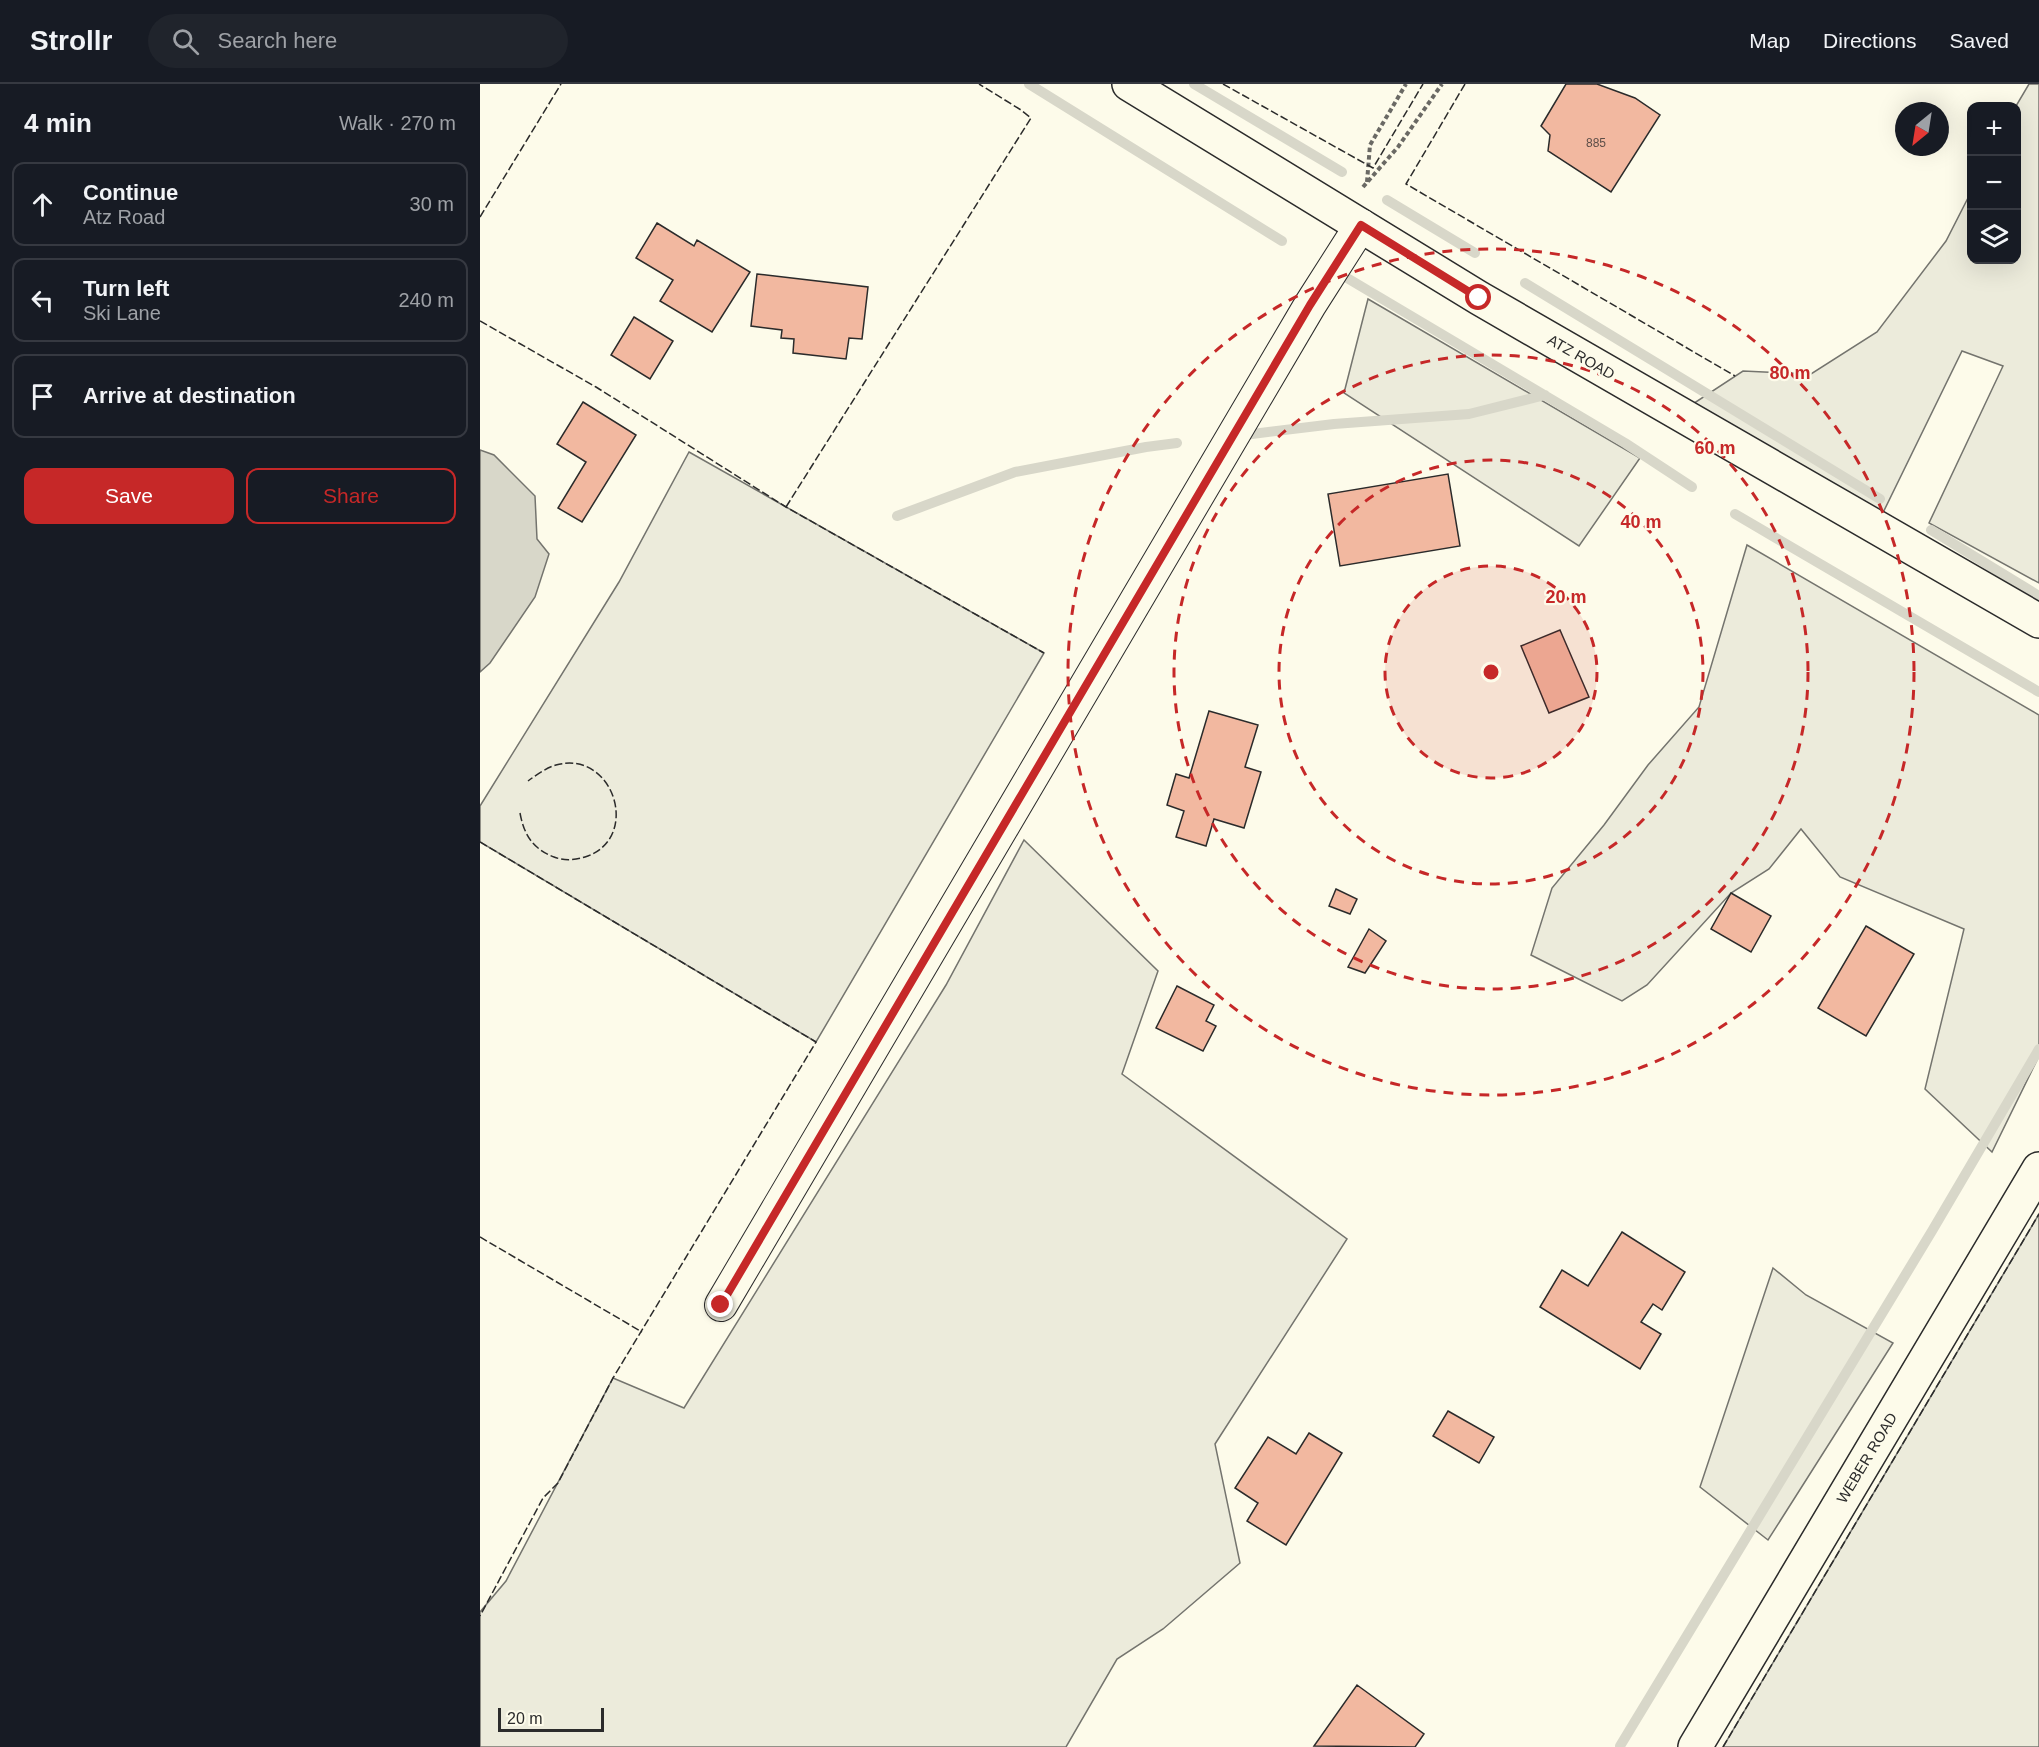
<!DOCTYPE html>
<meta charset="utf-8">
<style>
body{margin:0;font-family:Arial,sans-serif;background:#20242c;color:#f1f3f6}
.controls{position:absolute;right:18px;top:18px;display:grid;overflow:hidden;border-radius:12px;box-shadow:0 6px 24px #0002}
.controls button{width:54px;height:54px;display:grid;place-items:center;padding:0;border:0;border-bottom:2px solid #363941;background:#171b24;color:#f1f3f6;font:30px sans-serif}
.compass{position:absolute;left:1415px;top:18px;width:54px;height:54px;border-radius:50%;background:#171b24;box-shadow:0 6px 24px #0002;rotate:210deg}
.scale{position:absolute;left:18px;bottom:15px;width:106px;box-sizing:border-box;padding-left:6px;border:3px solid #2b2b2b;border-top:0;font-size:16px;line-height:21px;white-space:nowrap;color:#2b2b2b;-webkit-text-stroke:4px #fdfbea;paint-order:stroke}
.stop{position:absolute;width:18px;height:18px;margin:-14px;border:4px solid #c62828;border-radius:50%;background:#fff}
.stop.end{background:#c62828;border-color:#fff;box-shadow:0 2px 6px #0008}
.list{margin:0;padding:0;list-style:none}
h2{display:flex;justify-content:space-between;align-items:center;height:78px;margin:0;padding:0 24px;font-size:26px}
h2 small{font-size:20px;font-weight:400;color:#9ea1a6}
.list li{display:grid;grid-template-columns:39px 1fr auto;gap:18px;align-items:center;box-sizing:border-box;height:84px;margin:0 12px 12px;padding:0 12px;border:2px solid #363941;border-radius:12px}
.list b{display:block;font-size:22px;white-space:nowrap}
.list p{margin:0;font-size:20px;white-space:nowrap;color:#9ea1a6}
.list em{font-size:20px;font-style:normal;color:#9ea1a6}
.actions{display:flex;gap:12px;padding:18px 24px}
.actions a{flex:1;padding:14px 0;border:2px solid #c62828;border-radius:12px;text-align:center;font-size:21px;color:#c62828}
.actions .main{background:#c62828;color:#fff}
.icon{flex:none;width:33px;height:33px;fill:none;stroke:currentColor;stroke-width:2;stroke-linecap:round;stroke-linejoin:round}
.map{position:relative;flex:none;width:1559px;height:1663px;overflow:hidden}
header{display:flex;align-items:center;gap:36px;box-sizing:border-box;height:84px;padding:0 30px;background:#171b24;border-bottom:2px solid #363941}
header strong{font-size:28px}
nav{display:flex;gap:33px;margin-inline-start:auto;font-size:21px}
.search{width:420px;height:54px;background:#20242c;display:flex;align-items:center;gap:15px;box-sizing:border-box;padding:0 21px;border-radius:33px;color:#9ea1a6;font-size:22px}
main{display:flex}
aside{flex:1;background:#171b24}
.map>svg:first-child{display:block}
.green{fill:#ecebdb;stroke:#74746e;stroke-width:1.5}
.water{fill:#d8d7c9;stroke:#74746e;stroke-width:1.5}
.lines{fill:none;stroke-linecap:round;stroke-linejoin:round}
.stream{stroke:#d8d7c9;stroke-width:10}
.building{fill:#f2b8a0;stroke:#2b2b2b;stroke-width:1.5}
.minor-casing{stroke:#2b2b2b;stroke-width:34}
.tertiary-casing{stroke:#2b2b2b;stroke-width:36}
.path{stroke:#6a6964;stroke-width:4;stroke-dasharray:4.5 3;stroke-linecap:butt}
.minor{stroke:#fdfbea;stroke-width:32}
.tertiary{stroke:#fdfbea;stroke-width:33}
.fence{stroke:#2b2b2b;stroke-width:1.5;stroke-dasharray:8 3;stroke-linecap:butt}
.route{stroke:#c62828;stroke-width:8}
.ring{fill:none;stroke:#c62828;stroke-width:3;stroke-dasharray:10 8}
.labels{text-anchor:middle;stroke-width:4.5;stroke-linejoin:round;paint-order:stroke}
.number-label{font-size:12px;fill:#5d4e48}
.street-label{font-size:15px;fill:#2b2b2b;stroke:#fdfbea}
.centre{fill:#c62828;stroke:#fdfbea;stroke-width:3}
.ring-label{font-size:18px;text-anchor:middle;font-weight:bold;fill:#c62828;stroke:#fdfbea;stroke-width:4.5;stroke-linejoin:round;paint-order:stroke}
</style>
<header>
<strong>Strollr</strong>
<div class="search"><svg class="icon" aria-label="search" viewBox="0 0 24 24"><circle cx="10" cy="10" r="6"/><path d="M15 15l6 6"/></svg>Search here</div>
<nav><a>Map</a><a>Directions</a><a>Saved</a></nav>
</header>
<main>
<aside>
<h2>4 min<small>Walk · 270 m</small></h2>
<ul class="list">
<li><svg class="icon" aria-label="ahead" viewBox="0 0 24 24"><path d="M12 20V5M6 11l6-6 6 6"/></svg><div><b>Continue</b><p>Atz Road</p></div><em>30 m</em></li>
<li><svg class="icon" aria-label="left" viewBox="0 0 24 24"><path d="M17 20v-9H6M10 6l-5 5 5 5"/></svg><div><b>Turn left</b><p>Ski Lane</p></div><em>240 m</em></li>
<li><svg class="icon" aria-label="arrive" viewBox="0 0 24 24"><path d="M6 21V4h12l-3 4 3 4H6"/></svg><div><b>Arrive at destination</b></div></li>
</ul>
<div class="actions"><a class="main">Save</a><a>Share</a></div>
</aside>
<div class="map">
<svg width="1559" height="1663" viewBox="0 0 1559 1663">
<rect width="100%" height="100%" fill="#fdfbea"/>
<!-- green -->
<path class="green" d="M 1549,0 L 1559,0 L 1559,499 L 1449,439 L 1523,282 L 1482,267 L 1396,443 L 1199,329 L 1263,287 L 1331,290 L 1397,248 L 1466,157 L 1491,108 L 1492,176 L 1536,176 L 1536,22 Z
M 888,215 L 1160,374 L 1099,462 L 864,309 Z
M 209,368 L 564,569 L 336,958 L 0,758 L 0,722 L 139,498 Z
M 1267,461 L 1559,631 L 1559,972 L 1512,1068 L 1445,1005 L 1484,845 L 1360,793 L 1321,745 L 1289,785 L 1251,809 L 1167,901 L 1142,917 L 1051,871 L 1072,804 L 1124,741 L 1168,681 L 1219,623 Z
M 544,756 L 678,887 L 642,990 L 867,1155 L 735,1360 L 760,1479 L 683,1545 L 637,1575 L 586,1663 L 0,1663 L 0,1528 L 26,1497 L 133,1294 L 204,1324 L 466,901 Z
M 1559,1130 L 1559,1663 L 1243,1663 Z
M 1293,1184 L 1326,1211 L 1413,1259 L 1288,1456 L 1220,1403 Z"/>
<!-- water -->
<path class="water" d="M 0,366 L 14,371 L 55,412 L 57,455 L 69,470 L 55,513 L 10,579 L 0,588 Z"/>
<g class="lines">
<!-- stream -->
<path class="stream" d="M 549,0 L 802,157
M 714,0 L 862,88
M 907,116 L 995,169
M 862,191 L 1145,359 L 1212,403
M 1045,199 L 1400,415
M 764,351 L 854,340 L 989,330 L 1065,311
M 1255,430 L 1559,608
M 417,432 L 535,388 L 666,363 L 697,359
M 1451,446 L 1559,512
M 1140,1662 L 1452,1147 L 1559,965"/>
</g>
<!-- building -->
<path class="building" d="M 1086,0 L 1117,0 L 1155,14 L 1180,31 L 1131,108 L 1068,67 L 1070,51 L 1061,42 Z
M 177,139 L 214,162 L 217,156 L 270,188 L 232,248 L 180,217 L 193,196 L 156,174 Z
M 277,190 L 388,203 L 382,255 L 369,254 L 366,275 L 313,269 L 314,255 L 301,254 L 302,246 L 271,242 Z
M 154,233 L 193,257 L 170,295 L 131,271 Z
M 103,318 L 156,351 L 102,438 L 78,424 L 106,378 L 77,360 Z
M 968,390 L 980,462 L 860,482 L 848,410 Z
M 1080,546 L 1109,613 L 1069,629 L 1041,562 Z
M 729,627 L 778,641 L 765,683 L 781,688 L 764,744 L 734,735 L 726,762 L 696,753 L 704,727 L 687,721 L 696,690 L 709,694 Z
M 856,805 L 877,815 L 870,830 L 849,822 Z
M 1251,809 L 1291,832 L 1271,868 L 1231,845 Z
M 1386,842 L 1434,870 L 1386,952 L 1338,924 Z
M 889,845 L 906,857 L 885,889 L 868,883 Z
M 697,902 L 734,921 L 726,937 L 736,942 L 723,967 L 676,944 Z
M 1142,1148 L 1205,1188 L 1182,1226 L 1173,1220 L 1161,1238 L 1181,1250 L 1160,1285 L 1060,1223 L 1082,1186 L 1108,1202 Z
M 968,1327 L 1014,1353 L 999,1379 L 953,1352 Z
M 829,1349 L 862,1369 L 806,1461 L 767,1437 L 778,1419 L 755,1404 L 788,1353 L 816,1370 Z
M 877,1601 L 944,1650 L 935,1663 L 834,1662 Z"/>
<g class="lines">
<!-- minor casing -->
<g class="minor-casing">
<path id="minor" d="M 241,1221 L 830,221 L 881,141"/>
</g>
<!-- tertiary casing -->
<g class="tertiary-casing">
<path id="tertiary" d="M 649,0 L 999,214 L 1559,537
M 1215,1663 L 1559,1085"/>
</g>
<!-- path -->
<path class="path" d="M 887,98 L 890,61 L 926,0
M 883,103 L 918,63 L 962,0"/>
<!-- minor -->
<use href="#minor" class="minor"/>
<!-- tertiary -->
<use href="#tertiary" class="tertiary"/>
<!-- fence -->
<path class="fence" d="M 743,0 L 893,84 L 943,0
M 985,0 L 926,100 L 1255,292
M 0,133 L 81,0
M 0,237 L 116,303 L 306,423 L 564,569
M 306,423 L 551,34 L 541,26 L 499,0
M 40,729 C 44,751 53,765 74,773 C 84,777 95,776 105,773 C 162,755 134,665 76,681 C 66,684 56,691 48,697
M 0,758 L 336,958 L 133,1294 L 78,1399 L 63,1414 L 0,1532
M 0,1153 L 162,1248
M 1243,1663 L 1559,1130"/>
</g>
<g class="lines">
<!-- route -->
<path class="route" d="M 241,1221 L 830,221 L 881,141 L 999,214"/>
</g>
<!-- distance rings -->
<circle cx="1011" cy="588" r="106" fill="#c62828" fill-opacity=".12"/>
<g class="ring">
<circle cx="1011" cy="588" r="106"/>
<circle cx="1011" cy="588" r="212"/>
<circle cx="1011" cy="588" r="317"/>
<circle cx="1011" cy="588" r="423"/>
</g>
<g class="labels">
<!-- number labels -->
<g class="number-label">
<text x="1116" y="63">885</text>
</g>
<!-- street labels -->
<g class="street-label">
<text transform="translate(1101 273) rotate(30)" y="5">ATZ ROAD</text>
<text transform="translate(1387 1374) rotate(-59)" y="5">WEBER ROAD</text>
</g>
</g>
<circle cx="1011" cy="588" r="9" class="centre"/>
<g class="ring-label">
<text x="1310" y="295">80 m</text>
<text x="1235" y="370">60 m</text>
<text x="1161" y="444">40 m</text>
<text x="1086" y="519">20 m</text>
</g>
</svg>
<div class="controls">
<button>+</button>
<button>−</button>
<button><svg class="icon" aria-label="layers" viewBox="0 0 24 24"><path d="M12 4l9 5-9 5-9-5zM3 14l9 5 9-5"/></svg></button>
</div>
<svg class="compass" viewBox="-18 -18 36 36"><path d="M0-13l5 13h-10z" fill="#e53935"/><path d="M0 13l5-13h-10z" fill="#9ea1a6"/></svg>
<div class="scale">20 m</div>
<div class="stop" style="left:999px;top:214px"></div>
<div class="stop end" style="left:241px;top:1221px"></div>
</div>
</main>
